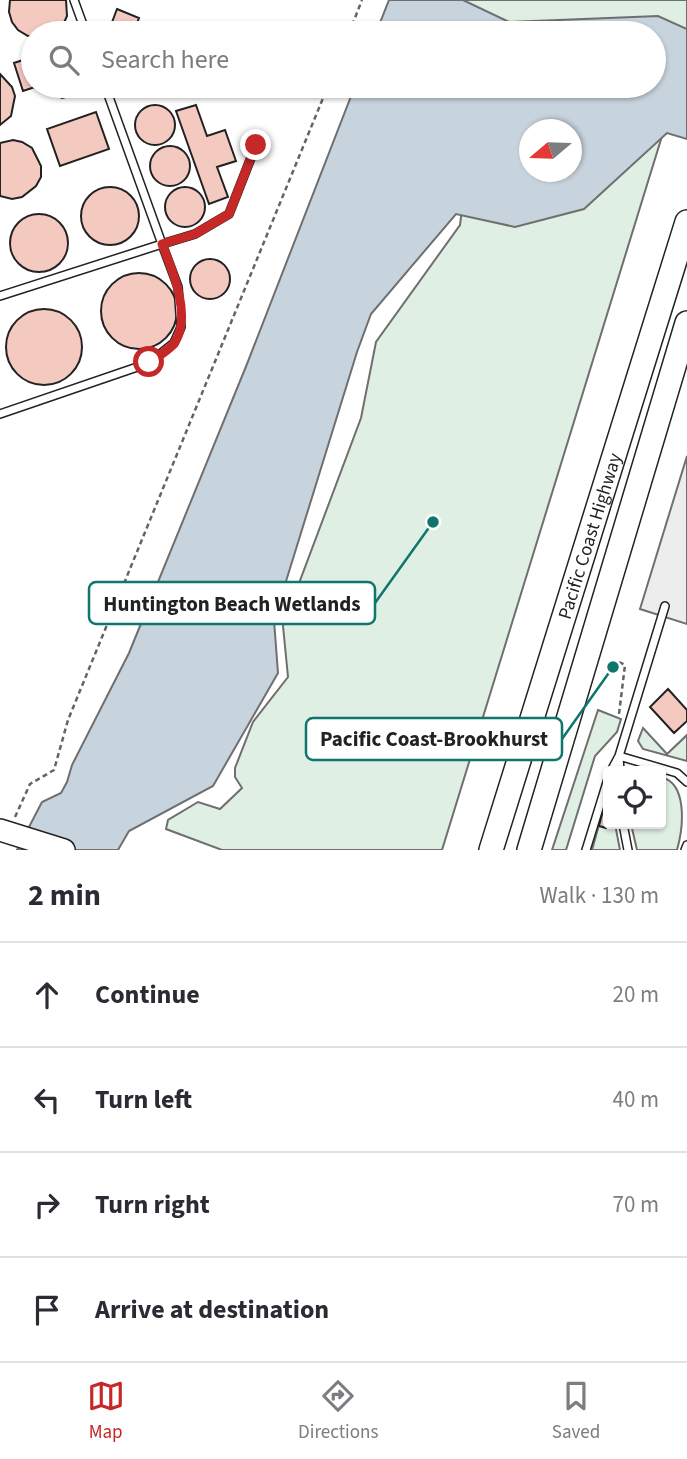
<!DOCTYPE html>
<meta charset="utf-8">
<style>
body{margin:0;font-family:"Source Sans 3",sans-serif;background:#f2f2f3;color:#2b2b33}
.controls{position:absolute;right:21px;bottom:21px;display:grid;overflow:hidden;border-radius:7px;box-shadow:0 2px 5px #0004}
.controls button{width:63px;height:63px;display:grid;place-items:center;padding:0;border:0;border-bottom:2px solid #e1e1e2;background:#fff;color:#2b2b33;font:35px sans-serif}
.compass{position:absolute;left:519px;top:119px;width:63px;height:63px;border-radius:50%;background:#fff;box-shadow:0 2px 5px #0004;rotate:251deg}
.stop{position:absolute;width:21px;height:21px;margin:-16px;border:5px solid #c62828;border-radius:50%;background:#fff}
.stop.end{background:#c62828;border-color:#fff;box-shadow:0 2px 7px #0008}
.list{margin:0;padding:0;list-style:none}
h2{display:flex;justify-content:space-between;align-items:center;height:91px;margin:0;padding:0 28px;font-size:30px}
h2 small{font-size:23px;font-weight:400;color:#7c7c81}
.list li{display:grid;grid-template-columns:46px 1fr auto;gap:21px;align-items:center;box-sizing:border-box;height:105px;padding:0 28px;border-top:2px solid #e1e1e2}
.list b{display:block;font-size:26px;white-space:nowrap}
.list em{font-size:23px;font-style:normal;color:#7c7c81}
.icon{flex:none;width:38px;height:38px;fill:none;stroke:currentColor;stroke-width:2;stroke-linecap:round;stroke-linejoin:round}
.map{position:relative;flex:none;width:687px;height:850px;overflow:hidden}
.search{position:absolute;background:#fff;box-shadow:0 2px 5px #0004;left:21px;right:21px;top:21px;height:77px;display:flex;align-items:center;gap:18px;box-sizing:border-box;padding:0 24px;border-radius:38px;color:#7c7c81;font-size:26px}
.sheet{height:511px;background:#fff}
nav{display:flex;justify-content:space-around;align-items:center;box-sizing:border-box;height:98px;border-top:2px solid #e1e1e2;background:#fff;font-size:19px;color:#7c7c81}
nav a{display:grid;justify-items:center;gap:4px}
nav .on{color:#c62828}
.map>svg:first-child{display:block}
.green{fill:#e0efe3;stroke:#6f6f6f;stroke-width:2;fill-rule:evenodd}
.parking{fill:#ededed;stroke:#6f6f6f;stroke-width:2}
.water{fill:#c7d3dd;stroke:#6f6f6f;stroke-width:2;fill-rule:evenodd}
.building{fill:#f3c9c0;stroke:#222;stroke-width:2}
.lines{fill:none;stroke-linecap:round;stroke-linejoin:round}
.service-casing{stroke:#222;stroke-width:10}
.primary-casing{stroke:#222;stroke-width:24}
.trunk-casing{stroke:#222;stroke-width:26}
.path{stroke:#646464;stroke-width:2.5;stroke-dasharray:5 3.5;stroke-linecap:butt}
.service{stroke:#fff;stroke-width:7}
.primary{stroke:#fff;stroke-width:21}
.trunk{stroke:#fff;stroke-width:23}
.route{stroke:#c62828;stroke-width:9}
.labels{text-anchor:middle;stroke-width:5;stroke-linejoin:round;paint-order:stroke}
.street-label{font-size:19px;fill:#222;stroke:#fff}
.leader{fill:none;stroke:#0f766e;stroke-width:2.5}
.callout-dot{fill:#0f766e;stroke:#fff;stroke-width:2.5}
.callout{fill:#fff;stroke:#0f766e;stroke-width:2.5}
.callout-label{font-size:21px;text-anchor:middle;font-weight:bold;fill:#222}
</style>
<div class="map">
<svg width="687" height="850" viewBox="0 0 687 850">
<rect width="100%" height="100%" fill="#fff"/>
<!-- green -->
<path class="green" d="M 462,0 L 687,0 L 687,55 L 442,850 L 222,850 L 166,829 L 168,820 L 198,802 L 220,809 L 242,788 L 235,777 L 235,768 L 253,722 L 288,677 L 283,626 L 361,418 L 376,342 L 460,225 L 478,86 L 654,86 L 654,33 L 483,33 ZM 530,130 L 572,130 L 572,172 L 530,172 Z
M 598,710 L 621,719 L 617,732 L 595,756 L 566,850 L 552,850 Z
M 643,728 L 667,754 L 687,735 L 687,761 L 643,749 L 638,741 Z
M 661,777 C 687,783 684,825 677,850 L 637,850 L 631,824 L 661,824 Z
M 608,803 L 608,824 L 615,824 L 620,850 L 592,850 L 604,807 Z"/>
<!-- parking -->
<path class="parking" d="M 687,456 L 687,624 L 640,609 Z"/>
<!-- water -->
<path class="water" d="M 389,0 L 463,0 L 509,22 L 658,16 L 687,29 L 687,139 L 667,133 L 584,209 L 515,227 L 456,214 L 371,314 L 357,352 L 274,620 L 278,673 L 213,786 L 129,831 L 118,850 L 17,850 L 42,802 L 61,793 L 67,782 L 72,765 L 129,653 L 247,364 L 355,86 L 654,86 L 654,33 L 376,33 ZM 530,130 L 572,130 L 572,172 L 530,172 Z"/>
<!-- building -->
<path class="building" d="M 10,0 L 66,0 L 67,16 L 63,25 L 54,33 L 33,33 L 33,37 L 28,36 L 18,30 L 12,22 L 9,12 Z
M 117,9 L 139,18 L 133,33 L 108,33 Z
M 29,58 L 33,71 L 33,86 L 38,86 L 23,91 L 14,63 Z
M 0,74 L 12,87 L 15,96 L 11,116 L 0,125 Z
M 49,86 L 74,86 L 70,96 L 62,98 L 51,93 Z
M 196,105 L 207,136 L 225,130 L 236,161 L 217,167 L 228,197 L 209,204 L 176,111 Z
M135 125a20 20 0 1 1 40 0a20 20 0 1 1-40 0Z
M 96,112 L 109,149 L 60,166 L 47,129 Z
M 13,140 L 22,142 L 32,148 L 41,166 L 41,177 L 36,186 L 22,197 L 12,199 L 0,196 L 0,143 Z
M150 166a20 20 0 1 1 40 0a20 20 0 1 1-40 0Z
M81 216a29 29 0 1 1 58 0a29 29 0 1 1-58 0Z
M165 207a20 20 0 1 1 40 0a20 20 0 1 1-40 0Z
M10 243a29 29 0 1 1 58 0a29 29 0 1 1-58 0Z
M190 279a20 20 0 1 1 40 0a20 20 0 1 1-40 0Z
M101 311a38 38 0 1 1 76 0a38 38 0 1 1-76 0Z
M6 347a38 38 0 1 1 76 0a38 38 0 1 1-76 0Z
M 668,689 L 687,710 L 687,721 L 674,733 L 650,707 Z
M 602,814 L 608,815 L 608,824 L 614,825 L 607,825 L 606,828 L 599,826 Z"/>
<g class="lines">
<!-- service casing -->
<g class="service-casing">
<path id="service" d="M 74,0 L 86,33
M 105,86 L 162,244 L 195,234 L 229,214 L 256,145
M 0,296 L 162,244 L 178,287 L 181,327 L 174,343 L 149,363 L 0,414
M 619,756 L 677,773 L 687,782
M 619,757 L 620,771
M 611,771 L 619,756 L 665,606
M 623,824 L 628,850
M 586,850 L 608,779
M 685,850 L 687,845"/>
</g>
<!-- primary casing -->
<g class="primary-casing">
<path id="primary" d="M 0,830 L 64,850"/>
</g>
<!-- trunk casing -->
<g class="trunk-casing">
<g id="trunk">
<path id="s1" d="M 491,850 L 687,222"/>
<path d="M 529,850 L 687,323"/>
</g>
</g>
<!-- path -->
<path class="path" d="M 349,33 L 362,0
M 619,662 L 625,665 L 619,714
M 15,817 L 30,784 L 54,770 L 68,720 L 328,86"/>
<!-- service -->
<use href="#service" class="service"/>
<!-- primary -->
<use href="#primary" class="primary"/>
<!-- trunk -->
<use href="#trunk" class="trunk"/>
</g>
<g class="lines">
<!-- route -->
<path class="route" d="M 149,362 C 157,357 170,350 175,342 C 192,316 172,269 162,244 L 195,234 L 229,214 L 256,145"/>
</g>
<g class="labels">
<!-- street labels -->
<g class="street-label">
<text dy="7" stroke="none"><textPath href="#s1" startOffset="329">Pacific Coast Highway</textPath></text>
</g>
</g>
<!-- callouts -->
<path class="leader" d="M433 522L375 603M613 667L562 739"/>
<g class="callout-dot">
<circle cx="433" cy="522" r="7"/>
<circle cx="613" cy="667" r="7"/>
</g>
<g class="callout">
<rect x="89" y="582" width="286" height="42" rx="7"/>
<rect x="306" y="718" width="256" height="42" rx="7"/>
</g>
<g class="callout-label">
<text x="232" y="611">Huntington Beach Wetlands</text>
<text x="434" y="746">Pacific Coast-Brookhurst</text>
</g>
</svg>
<div class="controls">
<button><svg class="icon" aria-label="locate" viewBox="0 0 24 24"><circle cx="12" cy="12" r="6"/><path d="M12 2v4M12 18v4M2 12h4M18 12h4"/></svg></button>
</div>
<svg class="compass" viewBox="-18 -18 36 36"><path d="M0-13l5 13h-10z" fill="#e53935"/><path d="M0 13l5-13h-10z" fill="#7c7c81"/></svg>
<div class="stop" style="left:149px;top:362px"></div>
<div class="stop end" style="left:256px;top:145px"></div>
<div class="search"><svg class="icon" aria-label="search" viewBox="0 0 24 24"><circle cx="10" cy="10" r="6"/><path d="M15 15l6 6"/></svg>Search here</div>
</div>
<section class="sheet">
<h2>2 min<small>Walk · 130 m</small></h2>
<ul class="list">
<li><svg class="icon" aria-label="ahead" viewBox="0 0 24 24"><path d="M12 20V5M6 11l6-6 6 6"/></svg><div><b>Continue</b></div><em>20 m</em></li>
<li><svg class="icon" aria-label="left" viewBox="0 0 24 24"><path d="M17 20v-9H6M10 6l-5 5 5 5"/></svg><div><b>Turn left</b></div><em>40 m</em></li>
<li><svg class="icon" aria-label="right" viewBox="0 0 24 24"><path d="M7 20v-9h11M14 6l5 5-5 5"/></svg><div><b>Turn right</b></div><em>70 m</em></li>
<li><svg class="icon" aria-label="arrive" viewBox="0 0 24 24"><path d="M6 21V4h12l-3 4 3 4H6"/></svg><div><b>Arrive at destination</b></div></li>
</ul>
</section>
<nav>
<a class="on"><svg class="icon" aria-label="map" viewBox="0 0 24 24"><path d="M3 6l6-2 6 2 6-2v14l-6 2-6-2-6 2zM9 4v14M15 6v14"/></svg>Map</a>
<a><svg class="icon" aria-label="directions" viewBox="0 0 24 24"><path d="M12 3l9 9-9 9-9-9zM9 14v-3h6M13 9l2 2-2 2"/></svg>Directions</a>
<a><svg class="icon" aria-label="saved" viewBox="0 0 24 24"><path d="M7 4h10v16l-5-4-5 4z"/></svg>Saved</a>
</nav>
